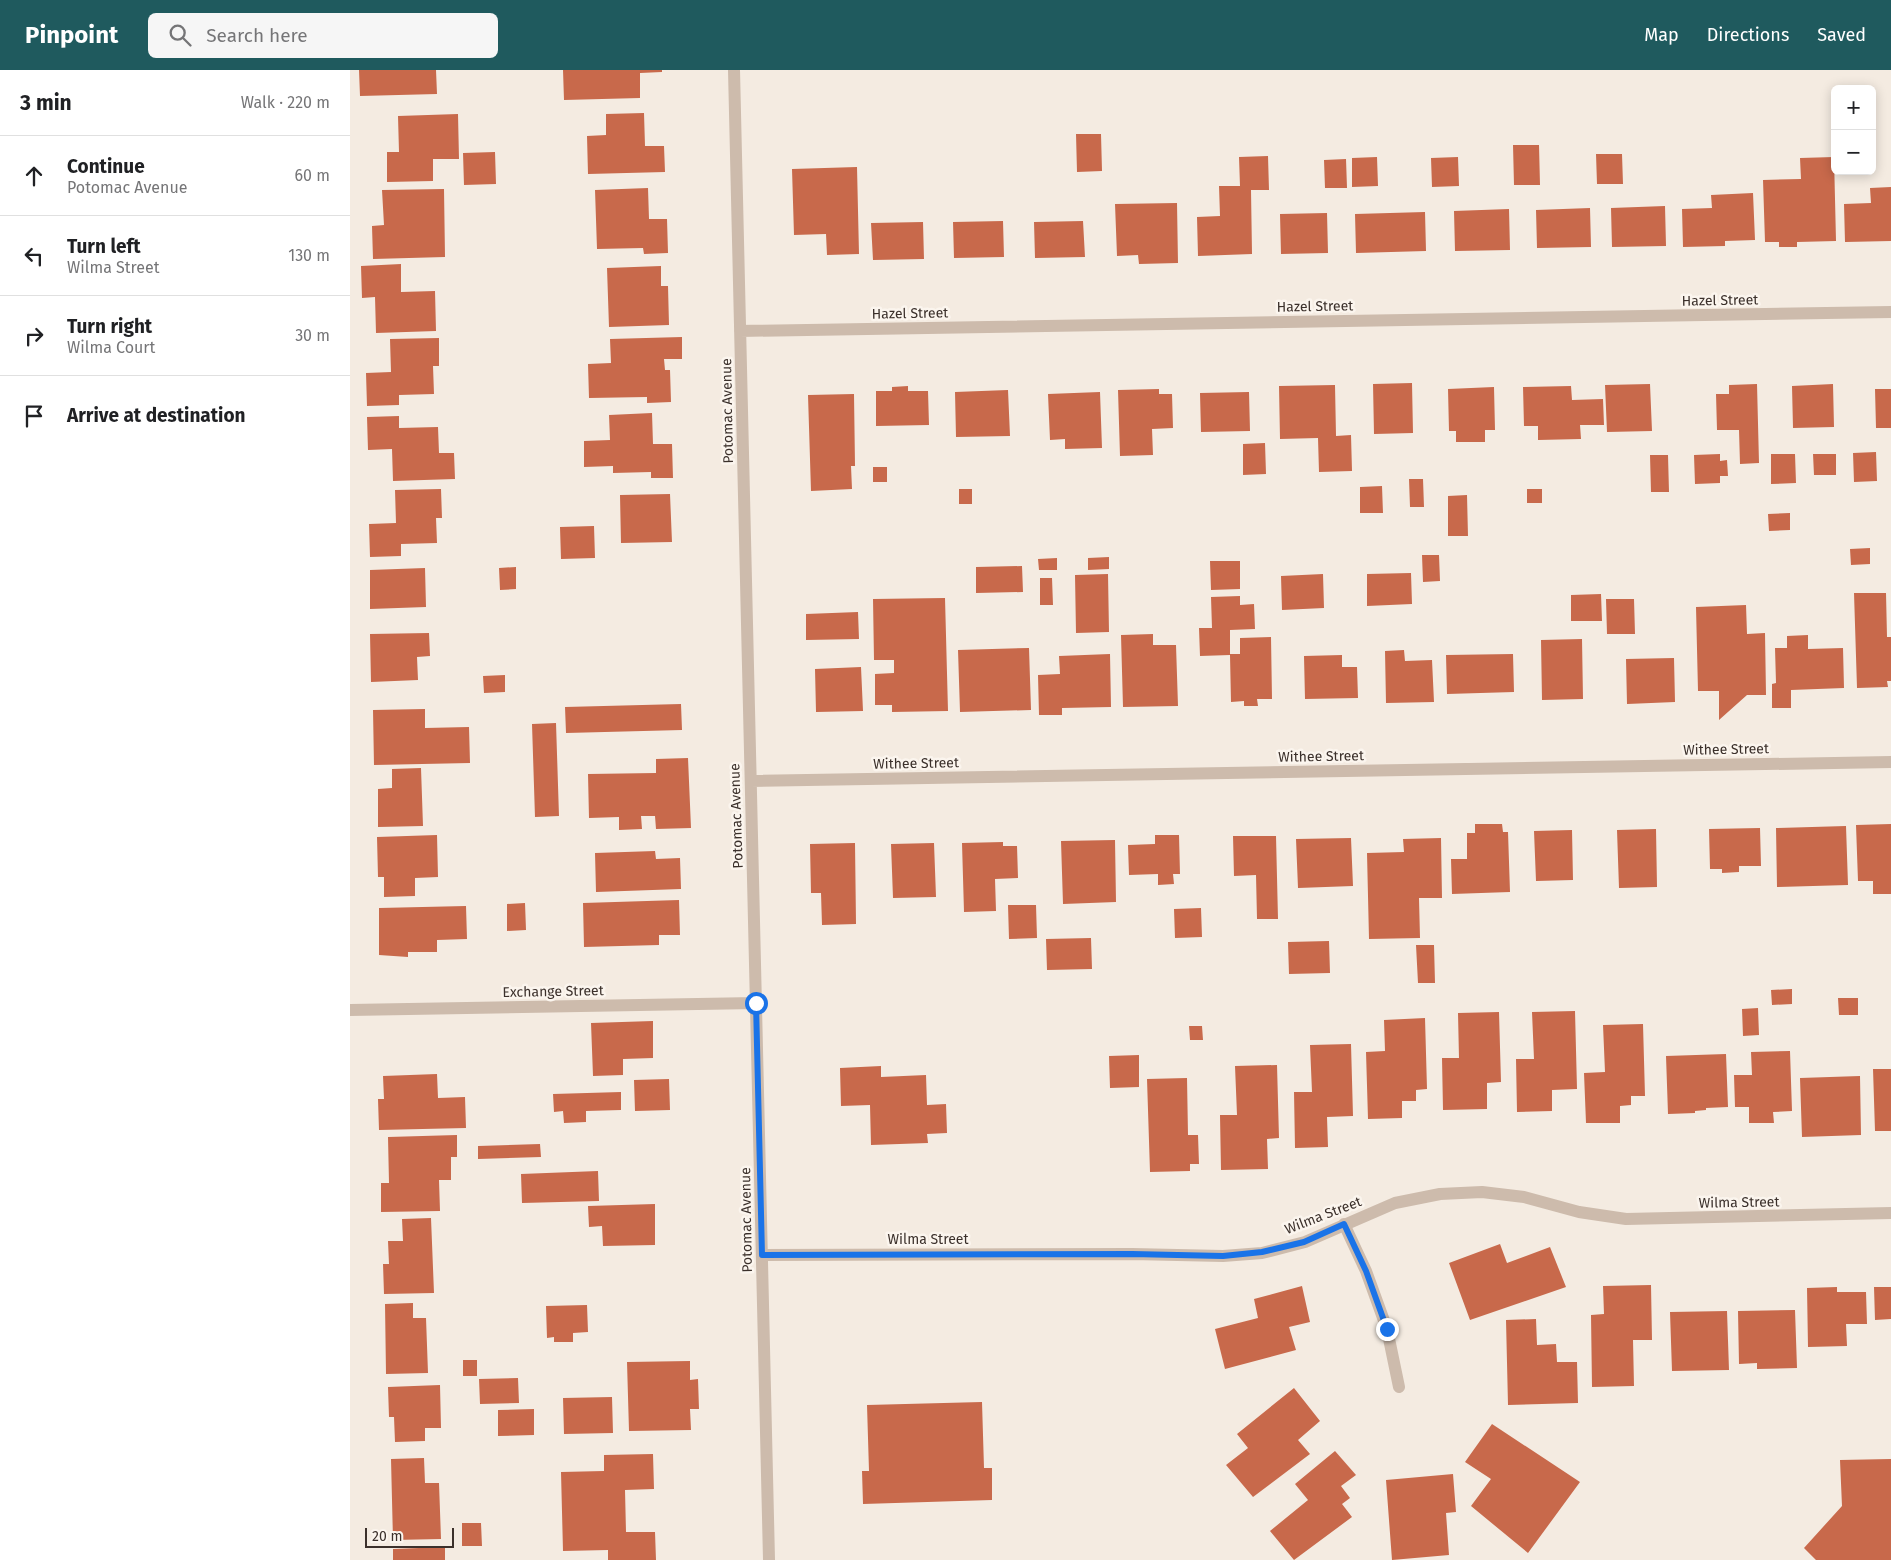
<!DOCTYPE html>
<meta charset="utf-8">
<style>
body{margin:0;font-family:"Fira Sans",sans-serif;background:#f6f6f6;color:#202124}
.controls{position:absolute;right:15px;top:15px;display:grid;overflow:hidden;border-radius:8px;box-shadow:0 2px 12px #0003}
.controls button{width:45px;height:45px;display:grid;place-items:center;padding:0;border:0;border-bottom:1px solid #e0e0e0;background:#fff;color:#202124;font:25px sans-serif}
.scale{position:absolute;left:15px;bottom:12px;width:89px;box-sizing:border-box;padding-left:5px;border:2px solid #3b302b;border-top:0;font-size:14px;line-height:18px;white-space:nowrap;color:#3b302b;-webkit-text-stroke:4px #fbf5ee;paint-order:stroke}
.stop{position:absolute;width:15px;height:15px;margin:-11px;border:4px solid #1a73e8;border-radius:50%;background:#fff}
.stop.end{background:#1a73e8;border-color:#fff;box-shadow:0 1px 5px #0008}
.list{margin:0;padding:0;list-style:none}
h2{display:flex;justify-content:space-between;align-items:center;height:65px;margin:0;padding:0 20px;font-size:21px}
h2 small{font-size:16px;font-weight:400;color:#757577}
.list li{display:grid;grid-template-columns:32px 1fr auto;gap:15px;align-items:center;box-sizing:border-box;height:80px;padding:0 20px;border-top:1px solid #e0e0e0}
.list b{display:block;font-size:19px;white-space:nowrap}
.list p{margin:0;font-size:16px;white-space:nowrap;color:#757577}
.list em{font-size:16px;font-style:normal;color:#757577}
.icon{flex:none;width:28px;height:28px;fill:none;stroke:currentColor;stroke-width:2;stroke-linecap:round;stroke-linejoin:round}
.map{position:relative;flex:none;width:1541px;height:1490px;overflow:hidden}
header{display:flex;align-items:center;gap:30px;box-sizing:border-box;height:70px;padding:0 25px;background:#1f5a5e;color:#fff}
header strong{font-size:24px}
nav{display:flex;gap:28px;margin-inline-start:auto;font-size:18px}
.search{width:350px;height:45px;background:#f6f6f6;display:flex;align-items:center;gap:12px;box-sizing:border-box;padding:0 18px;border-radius:8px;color:#757577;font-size:19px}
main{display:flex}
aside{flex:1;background:#fff}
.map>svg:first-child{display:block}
.building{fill:#c8694b}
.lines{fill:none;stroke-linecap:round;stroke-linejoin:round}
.minor{stroke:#cdbbac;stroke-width:12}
.route{stroke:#1a73e8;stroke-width:6}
.labels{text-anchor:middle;stroke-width:5;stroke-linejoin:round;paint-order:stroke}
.street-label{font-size:14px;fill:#3b302b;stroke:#fbf5ee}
</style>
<header>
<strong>Pinpoint</strong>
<div class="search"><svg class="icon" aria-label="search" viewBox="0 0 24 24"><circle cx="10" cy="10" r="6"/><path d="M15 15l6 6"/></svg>Search here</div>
<nav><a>Map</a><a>Directions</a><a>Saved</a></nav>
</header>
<main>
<aside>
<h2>3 min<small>Walk · 220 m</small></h2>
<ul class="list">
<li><svg class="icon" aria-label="ahead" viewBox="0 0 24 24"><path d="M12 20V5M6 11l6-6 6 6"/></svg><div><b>Continue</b><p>Potomac Avenue</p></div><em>60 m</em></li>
<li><svg class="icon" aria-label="left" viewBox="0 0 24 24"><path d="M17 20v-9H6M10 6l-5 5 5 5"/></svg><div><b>Turn left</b><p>Wilma Street</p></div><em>130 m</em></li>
<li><svg class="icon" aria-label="right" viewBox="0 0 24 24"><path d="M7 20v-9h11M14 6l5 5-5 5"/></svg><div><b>Turn right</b><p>Wilma Court</p></div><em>30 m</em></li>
<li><svg class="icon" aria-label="arrive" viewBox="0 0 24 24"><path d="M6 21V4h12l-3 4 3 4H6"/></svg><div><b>Arrive at destination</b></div></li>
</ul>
</aside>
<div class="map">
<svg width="1541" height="1490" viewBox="0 0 1541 1490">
<rect width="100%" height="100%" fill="#f4ebe1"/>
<!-- building -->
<path class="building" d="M 9,0 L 86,0 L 87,24 L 10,26 Z
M 213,0 L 312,0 L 312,2 L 290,3 L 290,28 L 214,30 Z
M 294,43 L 295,76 L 314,76 L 315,102 L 238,104 L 237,66 L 256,65 L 256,44 Z
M 108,44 L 109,89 L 83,89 L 83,111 L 37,112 L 37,82 L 49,82 L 48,46 Z
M 726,64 L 751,64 L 752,101 L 727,102 Z
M 1163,75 L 1189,75 L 1190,115 L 1164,115 Z
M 145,82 L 146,114 L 114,115 L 113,83 Z
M 1246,84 L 1272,84 L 1273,114 L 1247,114 Z
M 918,86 L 919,120 L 901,120 L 902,184 L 848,186 L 847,147 L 870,146 L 869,116 L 890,116 L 889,87 Z
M 1027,87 L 1028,116 L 1002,117 L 1002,88 Z
M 1108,87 L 1109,116 L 1082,117 L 1081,88 Z
M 1484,87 L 1486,171 L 1447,172 L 1447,177 L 1429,177 L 1429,172 L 1415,172 L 1413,110 L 1451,109 L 1450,88 Z
M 996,89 L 997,118 L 975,118 L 974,90 Z
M 507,97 L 509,184 L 477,185 L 476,164 L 444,165 L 442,99 Z
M 1541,117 L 1541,171 L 1495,172 L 1494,134 L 1521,133 L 1520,118 Z
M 298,118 L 299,149 L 317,149 L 318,183 L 294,184 L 293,178 L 247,179 L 245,120 Z
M 94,119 L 95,187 L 23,189 L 22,156 L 34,155 L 32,120 Z
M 1403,123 L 1405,170 L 1375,171 L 1375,176 L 1333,177 L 1332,139 L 1362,138 L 1361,125 Z
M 827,133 L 828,193 L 789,194 L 788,185 L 767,186 L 765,134 Z
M 1315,136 L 1316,176 L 1262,177 L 1261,138 Z
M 1240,138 L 1241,177 L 1187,178 L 1186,140 Z
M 1159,139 L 1160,180 L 1105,181 L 1104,141 Z
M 1075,142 L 1076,181 L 1006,183 L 1005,144 Z
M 977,143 L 978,183 L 931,184 L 930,144 Z
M 653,151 L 654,187 L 604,188 L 603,152 Z
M 733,151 L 735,187 L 685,188 L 684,152 Z
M 573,152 L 574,189 L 523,190 L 521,153 Z
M 51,194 L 51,222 L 85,221 L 86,261 L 26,263 L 25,227 L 12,228 L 11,196 Z
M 311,196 L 311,216 L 318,216 L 319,255 L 259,257 L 257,198 Z
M 332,267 L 332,289 L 314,289 L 315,300 L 320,300 L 321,332 L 297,333 L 297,327 L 239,328 L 238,294 L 261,293 L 260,269 Z
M 89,268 L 89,296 L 83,296 L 84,324 L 49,325 L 49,335 L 17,336 L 16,303 L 41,302 L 40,269 Z
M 1062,313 L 1063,363 L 1024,364 L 1023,314 Z
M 1300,314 L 1302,361 L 1257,362 L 1255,315 Z
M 1407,314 L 1409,393 L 1390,394 L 1389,360 L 1367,360 L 1366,324 L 1379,324 L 1379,315 Z
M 1483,314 L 1484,357 L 1443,358 L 1442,316 Z
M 985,315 L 986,366 L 1001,365 L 1002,401 L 969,402 L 968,368 L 930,369 L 929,316 Z
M 558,316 L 558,321 L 578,321 L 579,355 L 526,356 L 526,321 L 542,321 L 542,317 Z
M 1221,316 L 1222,330 L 1253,329 L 1254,355 L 1230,355 L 1231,369 L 1188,370 L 1188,356 L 1174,356 L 1173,317 Z
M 1144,317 L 1145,360 L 1135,360 L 1135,372 L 1106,372 L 1106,361 L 1099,361 L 1098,319 Z
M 809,319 L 809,324 L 822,324 L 823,358 L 802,359 L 803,385 L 770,386 L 768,320 Z
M 1525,319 L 1541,319 L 1541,358 L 1526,358 Z
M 658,320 L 660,366 L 606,367 L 605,322 Z
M 750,322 L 752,378 L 715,379 L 715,369 L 700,370 L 698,324 Z
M 899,322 L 900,361 L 851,362 L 850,323 Z
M 504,324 L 505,396 L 501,396 L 502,419 L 461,421 L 458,325 Z
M 302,343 L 303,374 L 322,374 L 323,408 L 301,408 L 301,402 L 263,403 L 263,396 L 234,397 L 234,371 L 260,370 L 259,345 Z
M 49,346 L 49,358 L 88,357 L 89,383 L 104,383 L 105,409 L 43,411 L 42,379 L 18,380 L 17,347 Z
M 915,373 L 916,404 L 893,405 L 893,374 Z
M 1526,382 L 1527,411 L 1504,412 L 1503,383 Z
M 1370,384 L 1370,391 L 1377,390 L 1378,406 L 1370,406 L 1370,413 L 1345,414 L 1344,385 Z
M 1421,384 L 1445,384 L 1446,413 L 1421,414 Z
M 1463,384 L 1486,384 L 1486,405 L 1464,405 Z
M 1300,385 L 1318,385 L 1319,422 L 1301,422 Z
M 523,397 L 537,397 L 537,412 L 523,412 Z
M 1059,409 L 1073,409 L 1074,437 L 1060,437 Z
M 1032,416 L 1033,443 L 1010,443 L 1010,417 Z
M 91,419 L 92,448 L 86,448 L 87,473 L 51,474 L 51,486 L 20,487 L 19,454 L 46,453 L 45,420 Z
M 609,419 L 622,419 L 622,434 L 609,434 Z
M 1177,419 L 1192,419 L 1192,433 L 1177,433 Z
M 320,424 L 322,472 L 271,473 L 270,425 Z
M 1117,425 L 1118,466 L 1098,466 L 1098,426 Z
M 1440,443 L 1440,460 L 1419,461 L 1418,444 Z
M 244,456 L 245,488 L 211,489 L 210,457 Z
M 1520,478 L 1520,494 L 1501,495 L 1500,479 Z
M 1072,485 L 1089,485 L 1090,511 L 1073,512 Z
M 759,487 L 759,499 L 738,500 L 738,488 Z
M 707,488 L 707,500 L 689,500 L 688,489 Z
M 860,491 L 890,491 L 890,519 L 861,520 Z
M 672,496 L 673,522 L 626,523 L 626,497 Z
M 166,497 L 166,519 L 150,520 L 149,498 Z
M 75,498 L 76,537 L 20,539 L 20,500 Z
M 1061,503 L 1062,534 L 1017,536 L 1017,504 Z
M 758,504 L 759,562 L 726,563 L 725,505 Z
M 973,504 L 974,538 L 932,540 L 931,506 Z
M 690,508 L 702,508 L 703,535 L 690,535 Z
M 1504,523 L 1536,523 L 1537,567 L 1541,567 L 1541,611 L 1537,611 L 1538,617 L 1507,618 Z
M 1251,524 L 1252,551 L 1221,551 L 1221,525 Z
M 890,526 L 890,535 L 904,534 L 905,559 L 880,560 L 880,584 L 890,584 L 890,568 L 921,567 L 922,629 L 907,629 L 908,636 L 894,636 L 894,631 L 881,632 L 880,585 L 850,586 L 849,558 L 862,558 L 861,527 Z
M 595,528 L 598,641 L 542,642 L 542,635 L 525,635 L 525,604 L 544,603 L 544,590 L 524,590 L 523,529 Z
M 1256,529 L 1284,529 L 1285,564 L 1257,564 Z
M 1396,535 L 1397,564 L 1415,563 L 1416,625 L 1397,625 L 1369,650 L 1369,621 L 1348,621 L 1346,537 Z
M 508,542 L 509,569 L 456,570 L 456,544 Z
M 79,563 L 80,586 L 67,587 L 68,610 L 21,612 L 20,564 Z
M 803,564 L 803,575 L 826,575 L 828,636 L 773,637 L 771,565 Z
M 1458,565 L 1458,579 L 1493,578 L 1494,618 L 1441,620 L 1441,638 L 1422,638 L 1422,614 L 1426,613 L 1425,578 L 1437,578 L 1437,566 Z
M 1232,569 L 1233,629 L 1192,630 L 1191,570 Z
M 679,578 L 681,640 L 610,642 L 608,580 Z
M 1054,580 L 1055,591 L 1082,590 L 1084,632 L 1036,633 L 1035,581 Z
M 760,584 L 761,637 L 712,638 L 712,645 L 689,645 L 688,605 L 710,604 L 709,586 Z
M 1163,584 L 1164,622 L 1097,624 L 1096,585 Z
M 992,585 L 992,597 L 1007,597 L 1008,628 L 955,629 L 954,586 Z
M 1324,588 L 1325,632 L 1277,634 L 1276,589 Z
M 511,597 L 513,641 L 466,642 L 465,599 Z
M 155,605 L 155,622 L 134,623 L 133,606 Z
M 331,634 L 332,660 L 216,663 L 215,637 Z
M 75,639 L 75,658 L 119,657 L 120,693 L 24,695 L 23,640 Z
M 206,653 L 209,746 L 185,747 L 182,654 Z
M 338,688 L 341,758 L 306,759 L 305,746 L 291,746 L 292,759 L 269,760 L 269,747 L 239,748 L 238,704 L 306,703 L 306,689 Z
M 71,698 L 73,756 L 28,757 L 28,719 L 42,718 L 42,699 Z
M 1125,754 L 1152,754 L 1153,762 L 1158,762 L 1160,822 L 1102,824 L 1101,789 L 1117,789 L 1117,763 L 1125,763 Z
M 1541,754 L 1541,824 L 1523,824 L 1523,811 L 1508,811 L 1506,755 Z
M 1496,756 L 1498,815 L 1427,817 L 1426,758 Z
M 1410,758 L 1411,796 L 1389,796 L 1389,802 L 1372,803 L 1372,799 L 1360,799 L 1359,759 Z
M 1306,759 L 1307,817 L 1269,818 L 1267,760 Z
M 1222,760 L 1223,810 L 1186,811 L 1184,761 Z
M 87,765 L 88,807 L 65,808 L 65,826 L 34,827 L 34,807 L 28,807 L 27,767 Z
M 805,765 L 829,765 L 830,804 L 823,804 L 824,814 L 808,815 L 808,804 L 779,805 L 778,775 L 805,774 Z
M 883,766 L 926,766 L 928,849 L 907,849 L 906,805 L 884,806 Z
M 1001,768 L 1003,816 L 948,818 L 946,769 Z
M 1091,768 L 1092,828 L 1069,828 L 1070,868 L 1019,869 L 1017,783 L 1054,782 L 1053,769 Z
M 765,770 L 766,832 L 713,834 L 711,771 Z
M 653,772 L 653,776 L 667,776 L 668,808 L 645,809 L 646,841 L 614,842 L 612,773 Z
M 505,773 L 506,854 L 472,855 L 471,823 L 461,823 L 460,774 Z
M 584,773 L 586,827 L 543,828 L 541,774 Z
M 305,781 L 306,789 L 330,788 L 331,819 L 246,822 L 245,783 Z
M 329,830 L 330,865 L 309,865 L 309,875 L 234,877 L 233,833 Z
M 175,833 L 176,860 L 157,861 L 157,834 Z
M 658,835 L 686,835 L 687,868 L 659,869 Z
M 116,836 L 117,869 L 87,870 L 87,882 L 58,882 L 58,887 L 29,885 L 29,838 Z
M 851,838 L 852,867 L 825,868 L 824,839 Z
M 741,868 L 742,899 L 697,900 L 696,869 Z
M 979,871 L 980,903 L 939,904 L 938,872 Z
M 1066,875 L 1084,875 L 1085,913 L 1068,913 Z
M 1442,919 L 1442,934 L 1422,935 L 1421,920 Z
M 1488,928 L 1508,928 L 1508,945 L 1489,945 Z
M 1408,938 L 1409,965 L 1393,966 L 1392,939 Z
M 1225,941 L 1227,1019 L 1202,1020 L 1202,1041 L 1167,1042 L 1166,989 L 1184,989 L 1182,942 Z
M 1149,942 L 1151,1012 L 1137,1013 L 1137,1039 L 1093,1040 L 1092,988 L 1109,988 L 1108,943 Z
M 1075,948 L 1077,1019 L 1066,1020 L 1066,1031 L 1052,1031 L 1052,1048 L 1018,1049 L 1016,982 L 1035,981 L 1034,950 Z
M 303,951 L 303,988 L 273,989 L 273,1005 L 243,1006 L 241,953 Z
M 1293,954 L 1295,1026 L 1281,1026 L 1281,1035 L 1270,1036 L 1270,1053 L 1236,1053 L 1234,1003 L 1255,1002 L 1253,955 Z
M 839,956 L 852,956 L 853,970 L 840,970 Z
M 1001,974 L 1003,1046 L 977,1047 L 978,1077 L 945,1078 L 944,1022 L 962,1022 L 960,975 Z
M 1440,981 L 1442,1041 L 1423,1042 L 1424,1053 L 1399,1053 L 1399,1037 L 1385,1037 L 1384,1005 L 1402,1005 L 1401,982 Z
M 1376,984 L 1378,1037 L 1356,1038 L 1356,1040 L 1345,1041 L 1345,1043 L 1318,1044 L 1316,986 Z
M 789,985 L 789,1017 L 760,1018 L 759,986 Z
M 927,995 L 929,1068 L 917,1069 L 918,1099 L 871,1100 L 870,1045 L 887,1045 L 885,996 Z
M 531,996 L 531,1007 L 576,1005 L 577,1035 L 596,1034 L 597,1063 L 577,1064 L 578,1073 L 521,1075 L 520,1035 L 491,1036 L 490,998 Z
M 1523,999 L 1541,999 L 1541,1061 L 1525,1061 Z
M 87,1004 L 88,1028 L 115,1027 L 116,1058 L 29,1060 L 28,1029 L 34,1029 L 33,1006 Z
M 1510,1006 L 1511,1065 L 1452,1067 L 1450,1008 Z
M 837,1008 L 838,1065 L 848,1065 L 849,1094 L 840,1094 L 840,1101 L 800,1102 L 797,1009 Z
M 319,1009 L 320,1040 L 285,1041 L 284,1010 Z
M 271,1022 L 271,1040 L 236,1041 L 236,1052 L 214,1053 L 213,1041 L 204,1042 L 203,1024 Z
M 107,1065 L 107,1087 L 101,1087 L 101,1110 L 89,1110 L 90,1141 L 31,1142 L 31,1113 L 39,1113 L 38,1067 Z
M 190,1074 L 191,1087 L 128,1089 L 128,1076 Z
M 248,1101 L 249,1131 L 172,1133 L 171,1104 Z
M 305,1134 L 305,1175 L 253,1176 L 252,1156 L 239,1157 L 238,1136 Z
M 81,1148 L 84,1223 L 34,1224 L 33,1194 L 39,1194 L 38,1171 L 53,1171 L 52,1149 Z
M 1150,1174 L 1157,1193 L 1200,1177 L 1216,1217 L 1120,1250 L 1099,1193 Z
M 1301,1215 L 1302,1270 L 1283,1270 L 1284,1316 L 1242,1317 L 1241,1245 L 1254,1244 L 1253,1216 Z
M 952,1216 L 960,1252 L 939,1257 L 946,1280 L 875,1299 L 865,1259 L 908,1248 L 904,1229 Z
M 1487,1217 L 1487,1222 L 1516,1222 L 1517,1254 L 1496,1254 L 1497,1276 L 1458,1277 L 1457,1218 Z
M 1524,1217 L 1541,1217 L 1541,1249 L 1525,1250 Z
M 63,1233 L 63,1248 L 76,1248 L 78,1303 L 36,1304 L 35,1234 Z
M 237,1235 L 238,1262 L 223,1263 L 223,1272 L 204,1272 L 204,1267 L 197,1268 L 196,1236 Z
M 1445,1240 L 1447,1298 L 1407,1299 L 1407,1293 L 1389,1294 L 1388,1241 Z
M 1377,1241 L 1379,1300 L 1322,1301 L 1320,1242 Z
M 1186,1249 L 1187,1275 L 1206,1274 L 1207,1292 L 1227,1292 L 1228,1333 L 1158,1335 L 1156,1250 Z
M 113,1290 L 127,1290 L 127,1306 L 113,1306 Z
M 340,1291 L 340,1310 L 348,1309 L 349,1339 L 340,1339 L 341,1360 L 279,1361 L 277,1292 Z
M 168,1308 L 169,1333 L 130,1334 L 129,1309 Z
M 90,1315 L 91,1358 L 75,1358 L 75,1371 L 45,1372 L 44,1347 L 39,1347 L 38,1317 Z
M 944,1318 L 970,1351 L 948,1370 L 960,1384 L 903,1427 L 876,1395 L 898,1378 L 887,1364 Z
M 262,1327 L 263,1363 L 214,1364 L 213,1328 Z
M 632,1332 L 634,1398 L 642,1398 L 642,1430 L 513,1434 L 512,1401 L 519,1401 L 517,1335 Z
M 184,1339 L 184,1365 L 148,1366 L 148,1340 Z
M 1142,1354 L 1230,1412 L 1178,1483 L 1121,1436 L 1141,1409 L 1115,1392 Z
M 985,1381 L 1006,1405 L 991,1416 L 1000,1428 L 992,1434 L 1002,1447 L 944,1490 L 920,1461 L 958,1430 L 945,1414 Z
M 303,1384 L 304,1419 L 275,1420 L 276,1462 L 305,1462 L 306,1490 L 258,1490 L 258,1480 L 213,1481 L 211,1402 L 254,1401 L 254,1385 Z
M 74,1388 L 75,1413 L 89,1413 L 91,1469 L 43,1470 L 41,1389 Z
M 1541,1389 L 1541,1490 L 1466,1490 L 1454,1478 L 1492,1436 L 1490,1390 Z
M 1103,1404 L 1106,1442 L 1096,1443 L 1099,1485 L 1042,1490 L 1036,1410 Z
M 112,1453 L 131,1453 L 132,1476 L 112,1476 Z
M 95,1477 L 95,1490 L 43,1490 L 43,1479 Z"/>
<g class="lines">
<!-- minor -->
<path class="minor" d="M 384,0 L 419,1490
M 390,261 L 1541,242
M 401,711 L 1541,692
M 0,940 L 406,933
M 994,1154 L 1016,1201 L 1037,1259 L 1049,1317
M 412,1185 L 782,1184 L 873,1186 L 912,1183 L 955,1172 L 1045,1133 L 1090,1124 L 1132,1122 L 1174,1127 L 1229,1142 L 1276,1149 L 1541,1143"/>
</g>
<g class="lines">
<!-- route -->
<path class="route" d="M 406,933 L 412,1185 L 782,1184 L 873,1186 L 912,1182 L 954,1172 L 994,1154 L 1016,1201 L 1037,1259"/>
</g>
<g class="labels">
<!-- street labels -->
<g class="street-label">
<text transform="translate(1370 230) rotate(-1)" y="5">Hazel Street</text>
<text transform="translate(965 236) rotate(-1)" y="5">Hazel Street</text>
<text transform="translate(560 243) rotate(-1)" y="5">Hazel Street</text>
<text transform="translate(377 341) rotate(-91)" y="5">Potomac Avenue</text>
<text transform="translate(1376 679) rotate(-1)" y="5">Withee Street</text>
<text transform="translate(971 686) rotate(-1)" y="5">Withee Street</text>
<text transform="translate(566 693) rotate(-1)" y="5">Withee Street</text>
<text transform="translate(386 746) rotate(-92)" y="5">Potomac Avenue</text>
<text transform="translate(203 921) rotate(-1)" y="5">Exchange Street</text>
<text transform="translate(1389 1132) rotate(-1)" y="5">Wilma Street</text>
<text transform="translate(973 1145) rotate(-21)" y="5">Wilma Street</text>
<text transform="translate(396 1150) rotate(-91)" y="5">Potomac Avenue</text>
<text x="578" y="1174">Wilma Street</text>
</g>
</g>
</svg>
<div class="controls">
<button>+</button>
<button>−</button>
</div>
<div class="scale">20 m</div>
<div class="stop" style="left:406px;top:933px"></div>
<div class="stop end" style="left:1037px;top:1259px"></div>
</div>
</main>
